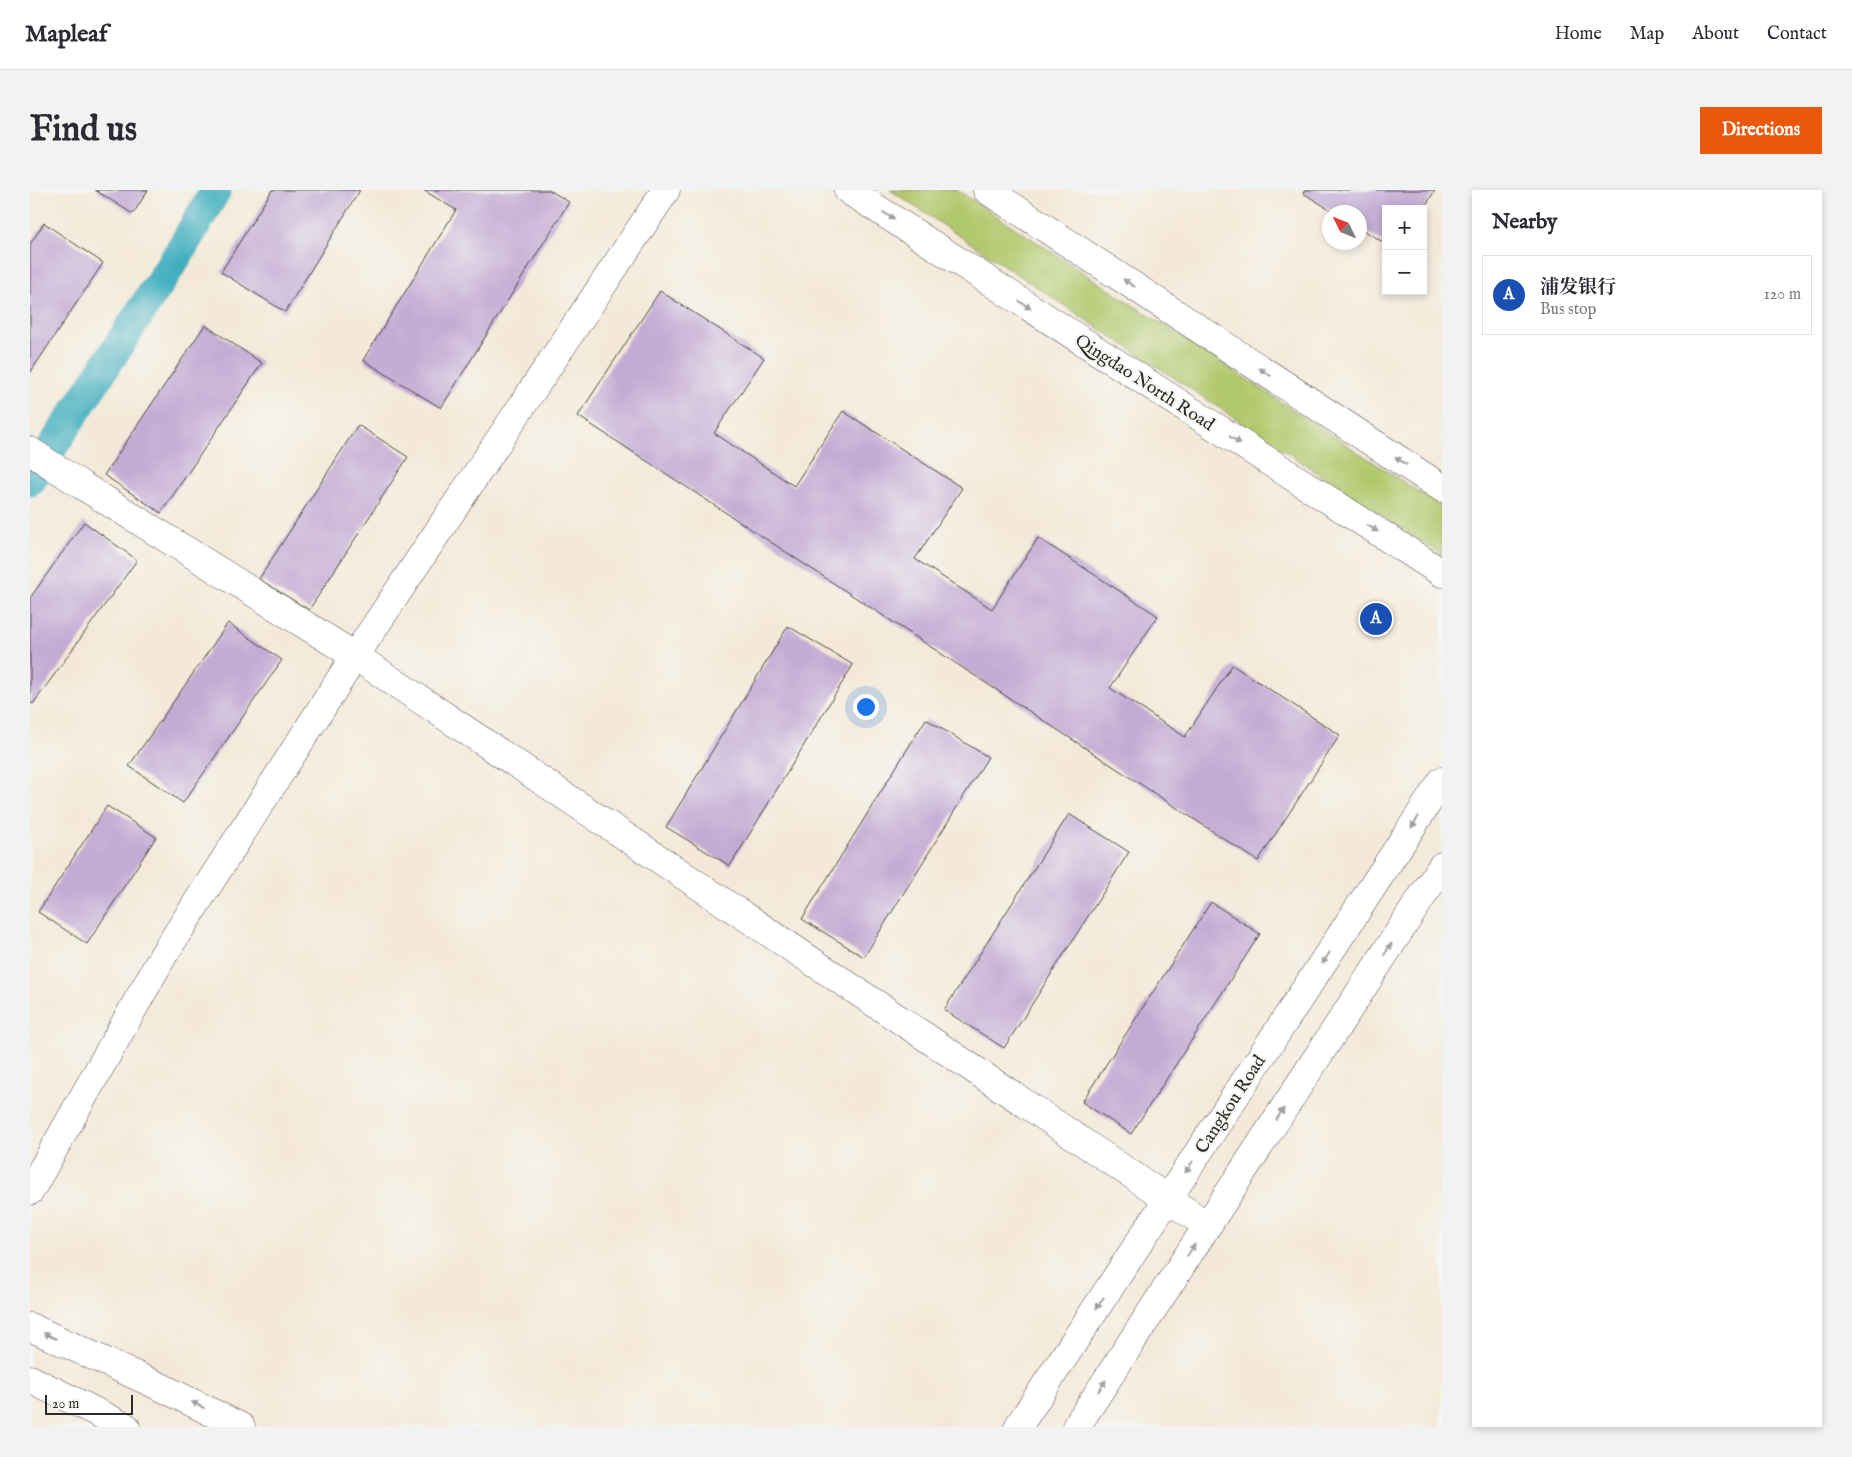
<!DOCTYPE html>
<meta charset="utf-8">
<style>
body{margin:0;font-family:"IM FELL English","Noto Serif SC",serif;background:#f2f2f3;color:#2b2b33}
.controls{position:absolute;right:15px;top:15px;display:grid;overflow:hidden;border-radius:0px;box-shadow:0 2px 8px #0003}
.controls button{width:45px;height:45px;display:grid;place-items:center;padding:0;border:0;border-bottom:1px solid #e1e1e2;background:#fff;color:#2b2b33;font:25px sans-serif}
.compass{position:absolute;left:1292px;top:15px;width:45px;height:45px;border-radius:50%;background:#fff;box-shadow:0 2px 8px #0003;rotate:313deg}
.scale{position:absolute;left:15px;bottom:12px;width:88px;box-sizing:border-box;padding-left:5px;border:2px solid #2b2b2b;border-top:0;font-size:14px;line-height:18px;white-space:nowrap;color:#2b2b2b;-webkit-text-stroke:4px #f6f6f2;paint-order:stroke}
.you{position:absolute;left:835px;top:516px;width:18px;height:18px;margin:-12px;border:4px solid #fff;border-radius:50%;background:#1a73e8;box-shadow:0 0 0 8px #1a73e833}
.badge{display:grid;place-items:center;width:32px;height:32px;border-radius:50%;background:#ea580c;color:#fff;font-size:16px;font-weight:700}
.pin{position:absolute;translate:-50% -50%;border:2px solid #fff;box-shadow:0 1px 5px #0006}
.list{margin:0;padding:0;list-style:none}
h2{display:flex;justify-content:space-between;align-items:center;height:65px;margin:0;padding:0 20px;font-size:21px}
h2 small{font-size:16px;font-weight:400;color:#7c7c81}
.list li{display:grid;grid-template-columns:32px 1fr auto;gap:15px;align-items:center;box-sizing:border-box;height:80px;margin:0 10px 10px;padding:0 10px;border:1px solid #e1e1e2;border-radius:0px}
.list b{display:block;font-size:19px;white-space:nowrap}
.list p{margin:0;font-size:16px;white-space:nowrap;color:#7c7c81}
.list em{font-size:16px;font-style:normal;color:#7c7c81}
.map{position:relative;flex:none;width:1412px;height:1237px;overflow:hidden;border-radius:0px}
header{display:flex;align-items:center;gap:30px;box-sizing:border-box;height:70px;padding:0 25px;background:#fff;border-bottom:1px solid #e1e1e2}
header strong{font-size:24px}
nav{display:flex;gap:28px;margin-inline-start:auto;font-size:18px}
.intro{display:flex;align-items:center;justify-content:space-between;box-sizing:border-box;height:120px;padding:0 30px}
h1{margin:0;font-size:35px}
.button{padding:12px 22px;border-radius:0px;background:#ea580c;color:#fff;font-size:18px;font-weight:700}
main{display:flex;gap:30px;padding:0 30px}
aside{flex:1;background:#fff;border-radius:0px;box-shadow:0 2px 8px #0003}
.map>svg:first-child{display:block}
.green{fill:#b2c86c;stroke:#6e7a4c}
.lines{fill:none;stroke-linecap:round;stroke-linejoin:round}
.canal{stroke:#42afbf;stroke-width:31}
.building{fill:#c4abd4}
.minor-casing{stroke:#494845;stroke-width:29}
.tertiary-casing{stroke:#494845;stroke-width:29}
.secondary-casing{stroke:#494845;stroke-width:29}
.primary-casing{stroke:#494845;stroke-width:29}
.minor{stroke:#fff;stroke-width:28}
.tertiary{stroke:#fff;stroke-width:28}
.secondary{stroke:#fff;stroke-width:28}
.primary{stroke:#fff;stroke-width:28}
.oneway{fill:#a0a0a0}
.labels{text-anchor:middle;stroke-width:4.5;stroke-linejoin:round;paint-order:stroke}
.street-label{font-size:18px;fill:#2b2b2b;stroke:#f6f6f2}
</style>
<header>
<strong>Mapleaf</strong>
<nav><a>Home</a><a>Map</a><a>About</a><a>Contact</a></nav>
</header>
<div class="intro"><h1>Find us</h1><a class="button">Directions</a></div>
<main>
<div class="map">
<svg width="1412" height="1237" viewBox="0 0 1412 1237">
<rect width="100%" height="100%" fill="#f6f6f2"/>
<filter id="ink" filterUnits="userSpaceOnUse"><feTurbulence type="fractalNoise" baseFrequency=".02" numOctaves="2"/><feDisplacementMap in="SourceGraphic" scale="10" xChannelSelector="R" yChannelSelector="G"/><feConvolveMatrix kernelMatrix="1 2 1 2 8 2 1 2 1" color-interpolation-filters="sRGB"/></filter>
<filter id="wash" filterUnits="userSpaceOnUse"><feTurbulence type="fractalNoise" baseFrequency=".0096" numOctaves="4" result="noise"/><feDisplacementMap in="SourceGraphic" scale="20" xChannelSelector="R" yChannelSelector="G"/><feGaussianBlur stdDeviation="1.12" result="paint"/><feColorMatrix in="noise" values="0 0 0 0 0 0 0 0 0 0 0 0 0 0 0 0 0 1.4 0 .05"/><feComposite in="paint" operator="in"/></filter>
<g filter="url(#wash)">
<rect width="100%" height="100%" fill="#f4e9d8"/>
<!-- green -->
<path class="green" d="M 860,0 L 927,0 L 1412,317 L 1412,365 Z"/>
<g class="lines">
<!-- canal -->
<path class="canal" d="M 0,291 L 147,66 L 186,0"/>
</g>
<g id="blocks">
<!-- building -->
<path class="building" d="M 65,0 L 118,0 L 103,24 Z
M 242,0 L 330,0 L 255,122 L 191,82 Z
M 393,0 L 519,0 L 539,12 L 411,218 L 333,170 L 426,20 Z
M 1275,0 L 1405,0 L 1394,19 L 1356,19 L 1356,54 L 1330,38 L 1330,22 L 1304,22 L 1273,3 Z
M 14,33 L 73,73 L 0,183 L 0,54 Z
M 630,101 L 734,168 L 684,243 L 764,296 L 813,221 L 932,298 L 885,369 L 962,419 L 1008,348 L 1128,426 L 1080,498 L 1155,547 L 1202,475 L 1310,545 L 1228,671 L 548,226 Z
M 175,135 L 232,173 L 131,323 L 74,285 Z
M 328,235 L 378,267 L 279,420 L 229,389 Z
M 54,332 L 107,370 L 3,514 L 0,512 L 0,408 Z
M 198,433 L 252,470 L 153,613 L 99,576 Z
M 758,436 L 823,475 L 700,676 L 636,637 Z
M 896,529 L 958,567 L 834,767 L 772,729 Z
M 77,616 L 126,647 L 57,754 L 8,722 Z
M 1039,624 L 1099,662 L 974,858 L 914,820 Z
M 1181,712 L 1230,744 L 1101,944 L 1052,912 Z"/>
</g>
</g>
<g filter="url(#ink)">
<use href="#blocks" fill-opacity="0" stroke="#494845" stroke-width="1"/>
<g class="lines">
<!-- minor casing -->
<g class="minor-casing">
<path id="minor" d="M 0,261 L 53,296 L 325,466"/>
</g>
<!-- tertiary casing -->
<g class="tertiary-casing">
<path id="tertiary" d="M 325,466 L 1177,1035
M 0,1001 L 134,764 L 325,466 L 636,0"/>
</g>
<!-- secondary casing -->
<g class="secondary-casing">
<path id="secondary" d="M 0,1137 L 133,1198 L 211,1237
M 0,1189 L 96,1237
M 988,1237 L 1412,591
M 1046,1237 L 1412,676"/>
</g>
<!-- primary casing -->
<g class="primary-casing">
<path id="primary" d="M 818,0 L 1412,383
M 957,0 L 1412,298"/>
</g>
<!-- minor -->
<use href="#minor" class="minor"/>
<!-- tertiary -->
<use href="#tertiary" class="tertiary"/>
<!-- secondary -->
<use href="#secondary" class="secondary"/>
<!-- primary -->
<use href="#primary" class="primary"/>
</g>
<!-- one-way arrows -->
<defs><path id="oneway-solid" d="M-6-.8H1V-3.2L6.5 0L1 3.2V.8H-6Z" transform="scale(1.25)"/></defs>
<g class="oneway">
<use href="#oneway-solid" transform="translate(859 26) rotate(33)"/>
<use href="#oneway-solid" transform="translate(1099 93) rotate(-147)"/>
<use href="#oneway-solid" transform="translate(995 115) rotate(33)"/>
<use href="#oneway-solid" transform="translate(1235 182) rotate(-147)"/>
<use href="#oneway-solid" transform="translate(1205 250) rotate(33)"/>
<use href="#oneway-solid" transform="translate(1371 271) rotate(-147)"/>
<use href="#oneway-solid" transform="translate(1342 338) rotate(33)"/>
<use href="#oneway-solid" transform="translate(1385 632) rotate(123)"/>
<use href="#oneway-solid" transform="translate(1358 759) rotate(-57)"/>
<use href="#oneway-solid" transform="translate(1296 768) rotate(123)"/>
<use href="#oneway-solid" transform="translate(1250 924) rotate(-57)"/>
<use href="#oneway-solid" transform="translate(1159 977) rotate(123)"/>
<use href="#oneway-solid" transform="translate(1161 1060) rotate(-57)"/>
<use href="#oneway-solid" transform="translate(1070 1113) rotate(123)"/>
<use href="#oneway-solid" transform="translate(20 1146) rotate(-155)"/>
<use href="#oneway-solid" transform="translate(1072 1196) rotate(-57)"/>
<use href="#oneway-solid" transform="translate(168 1215) rotate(-153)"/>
</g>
</g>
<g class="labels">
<!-- street labels -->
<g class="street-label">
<text transform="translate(1115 192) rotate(33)" y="6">Qingdao North Road</text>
<text transform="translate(1200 914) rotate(-57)" y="6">Cangkou Road</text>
</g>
</g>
</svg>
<div class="controls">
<button>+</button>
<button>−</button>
</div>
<svg class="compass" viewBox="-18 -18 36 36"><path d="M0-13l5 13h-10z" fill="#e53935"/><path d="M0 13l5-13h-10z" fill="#7c7c81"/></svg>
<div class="scale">20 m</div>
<div class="you"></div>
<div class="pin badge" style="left:1346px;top:429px;background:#1a4fb4">A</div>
</div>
<aside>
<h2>Nearby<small></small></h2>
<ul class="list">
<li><span class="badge" style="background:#1a4fb4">A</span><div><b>浦发银行</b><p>Bus stop</p></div><em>120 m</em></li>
</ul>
</aside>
</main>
